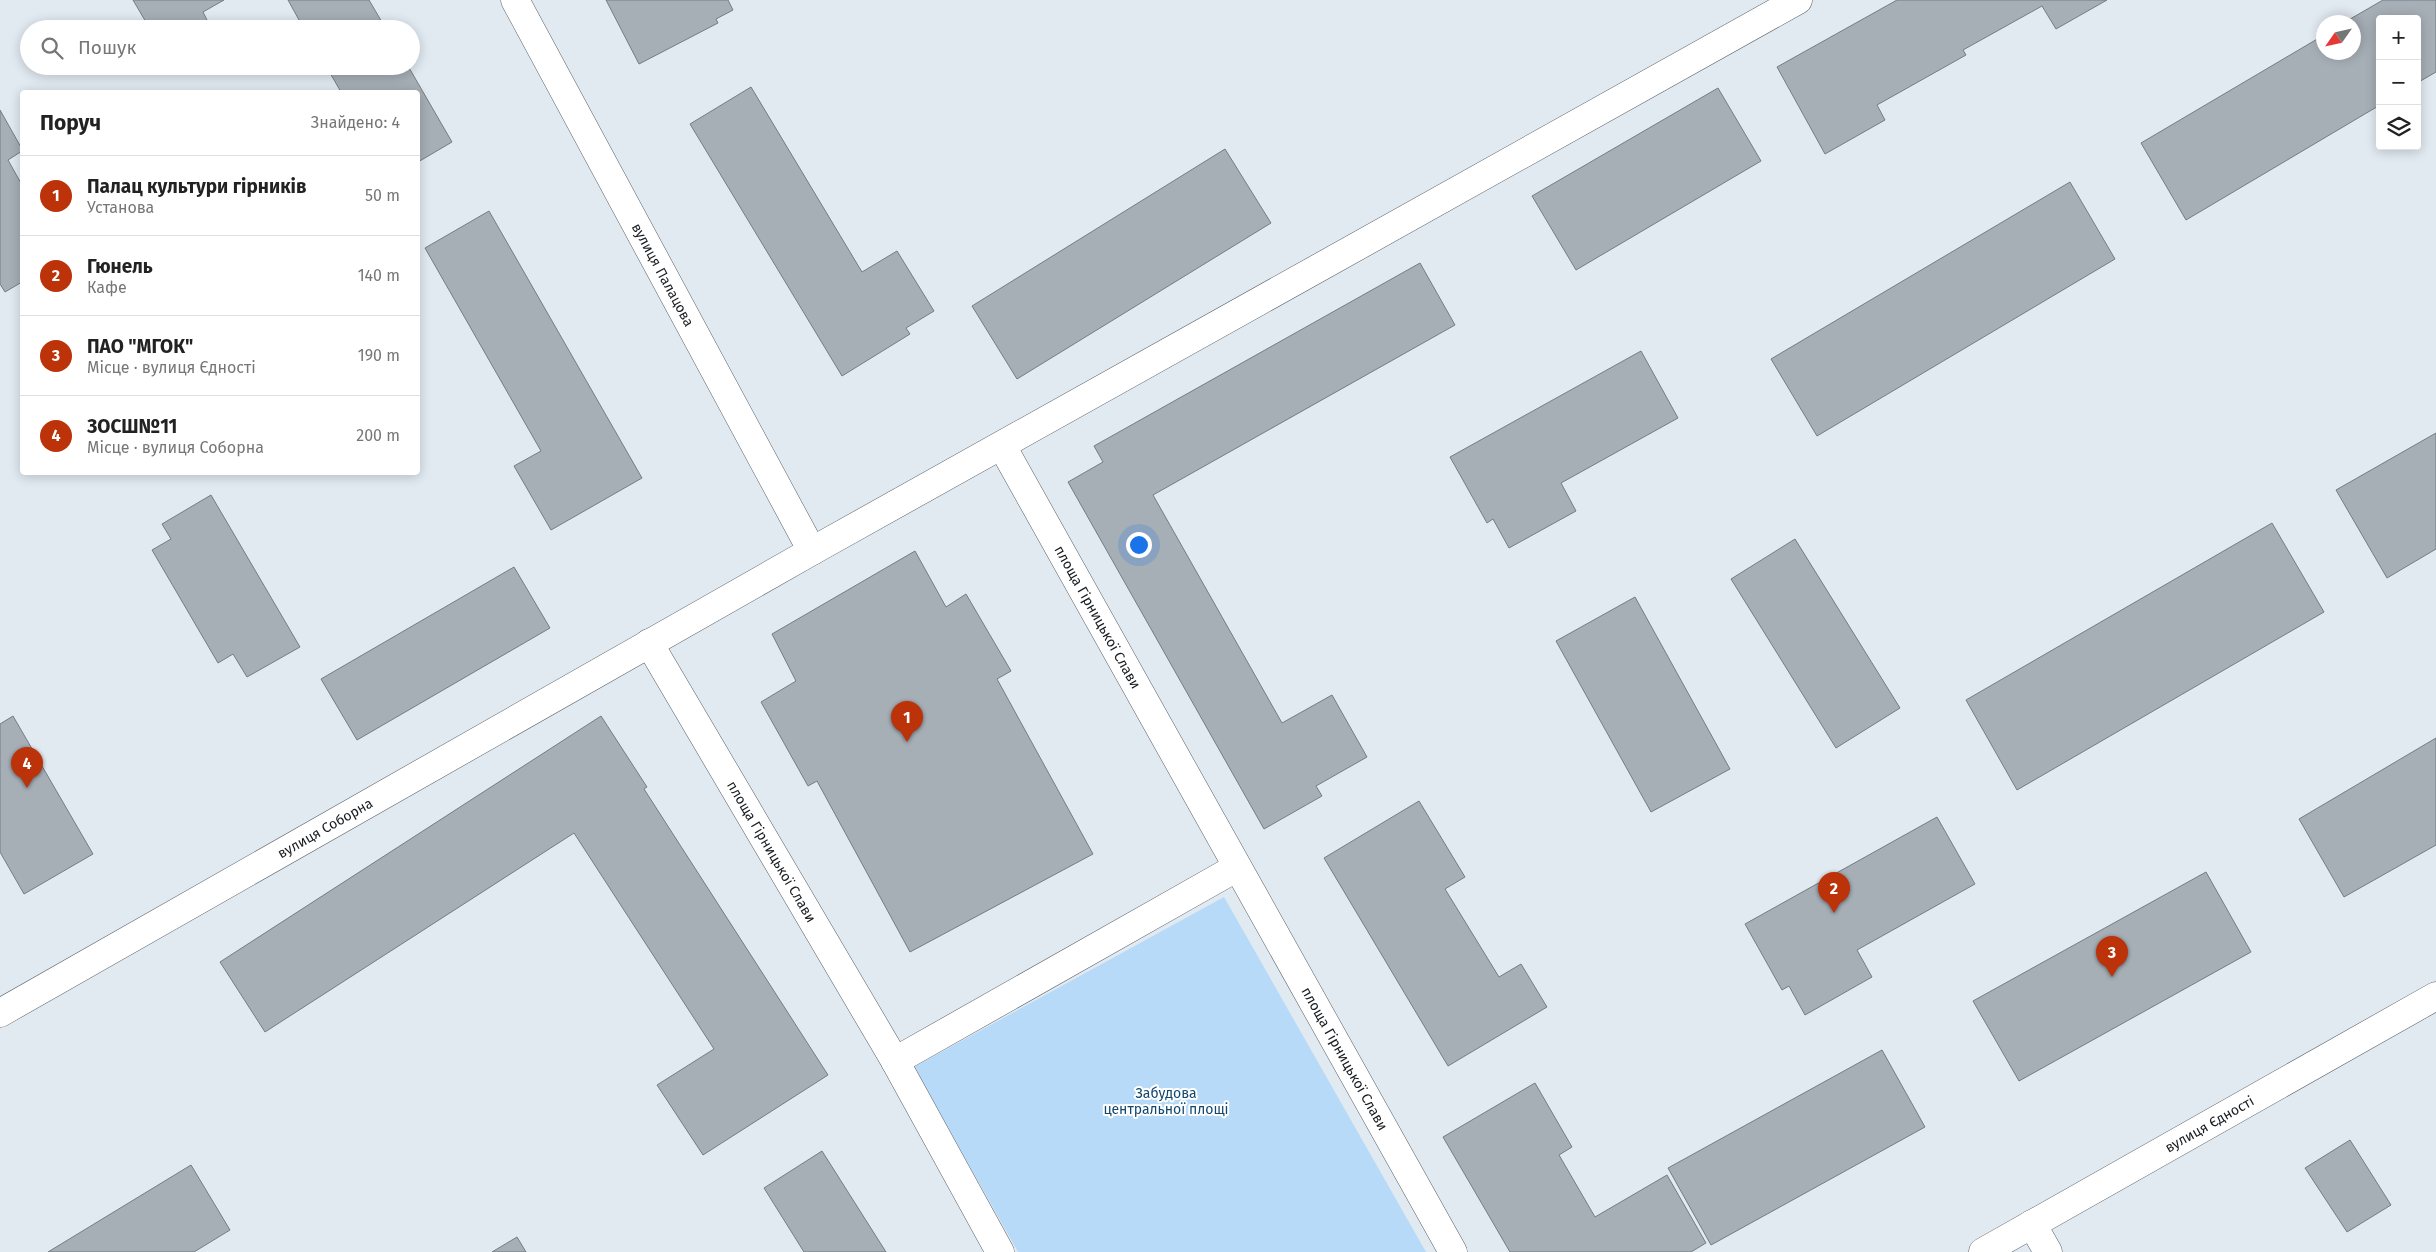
<!DOCTYPE html>
<html lang="uk">
<meta charset="utf-8">
<style>
body{margin:0;font-family:"Fira Sans",sans-serif;background:#f6f6f6;color:#222}
.controls{position:absolute;right:15px;top:15px;display:grid;overflow:hidden;border-radius:5px;box-shadow:0 2px 12px #0003}
.controls button{width:45px;height:45px;display:grid;place-items:center;padding:0;border:0;border-bottom:1px solid #e0e0e0;background:#fff;color:#222;font:25px sans-serif}
.compass{position:absolute;left:2316px;top:15px;width:45px;height:45px;border-radius:50%;background:#fff;box-shadow:0 2px 12px #0003;rotate:236deg}
.you{position:absolute;left:1138px;top:544px;width:18px;height:18px;margin:-12px;border:4px solid #fff;border-radius:50%;background:#1a73e8;box-shadow:0 0 0 8px #1a73e833}
.badge{display:grid;place-items:center;width:32px;height:32px;border-radius:50%;background:#bc3209;color:#fff;font-size:16px;font-weight:700}
.pin{position:absolute;translate:-50% -41px;filter:drop-shadow(0 1px 2px #0008)}
.pin::after{content:'';position:absolute;top:26px;width:18px;height:15px;background:inherit;clip-path:polygon(0 0,100% 0,50% 100%)}
.list{margin:0;padding:0;list-style:none}
h2{display:flex;justify-content:space-between;align-items:center;height:65px;margin:0;padding:0 20px;font-size:21px}
h2 small{font-size:16px;font-weight:400;color:#767676}
.list li{display:grid;grid-template-columns:32px 1fr auto;gap:15px;align-items:center;box-sizing:border-box;height:80px;padding:0 20px;border-top:1px solid #e0e0e0}
.list b{display:block;font-size:19px;white-space:nowrap}
.list p{margin:0;font-size:16px;white-space:nowrap;color:#767676}
.list em{font-size:16px;font-style:normal;color:#767676}
.icon{flex:none;width:28px;height:28px;fill:none;stroke:currentColor;stroke-width:2;stroke-linecap:round;stroke-linejoin:round}
.map{position:relative;flex:none;width:2436px;height:1252px;overflow:hidden}
.search{position:absolute;background:#fff;box-shadow:0 2px 12px #0003;left:20px;top:20px;width:400px;height:55px;display:flex;align-items:center;gap:12px;box-sizing:border-box;padding:0 18px;border-radius:28px;color:#767676;font-size:19px}
.panel{position:absolute;background:#fff;box-shadow:0 2px 12px #0003;left:20px;top:90px;width:400px;height:385px;border-radius:5px}
.map>svg:first-child{display:block}
.green{fill:#b8daf9}
.building{fill:#a6aeb6;stroke:#757d83}
.lines{fill:none;stroke-linecap:round;stroke-linejoin:round}
.minor-casing{stroke:#5b6269;stroke-width:29}
.tertiary-casing{stroke:#5b6269;stroke-width:29}
.minor{stroke:#fff;stroke-width:28}
.tertiary{stroke:#fff;stroke-width:28}
.labels{text-anchor:middle;stroke-width:4;stroke-linejoin:round;paint-order:stroke}
.street-label{font-size:14px;fill:#181b1e;stroke:#fff}
.park-label{font-size:14px;fill:#11486f;stroke:#fff}
</style>
<div class="map">
<svg width="2436" height="1252" viewBox="0 0 2436 1252">
<rect width="100%" height="100%" fill="#e1e9f1"/>
<!-- green -->
<path class="green" d="M 1224,897 L 1426,1252 L 1018,1252 L 914,1067 Z"/>
<!-- building -->
<path class="building" d="M 133,0 L 224,0 L 203,12 L 207,20 L 191,29 L 150,29 Z
M 288,0 L 369,0 L 386,29 L 304,29 Z
M 606,0 L 728,0 L 733,10 L 716,19 L 718,23 L 639,64 Z
M 1897,0 L 2107,0 L 2056,29 L 2042,6 L 1963,50 L 1966,55 L 1877,105 L 1885,120 L 1825,154 L 1777,67 Z
M 2383,0 L 2436,0 L 2436,72 L 2417,83 L 2417,19 L 2380,19 L 2380,105 L 2186,220 L 2141,143 L 2324,35 L 2324,52 L 2354,52 L 2354,22 L 2345,22 Z
M 326,66 L 408,66 L 452,142 L 418,162 L 418,92 L 341,92 Z
M 751,87 L 862,272 L 897,251 L 934,311 L 906,328 L 910,334 L 842,376 L 690,124 Z
M 1718,88 L 1761,161 L 1576,270 L 1532,196 Z
M 0,110 L 22,149 L 22,151 L 8,160 L 22,185 L 22,282 L 5,292 L 0,284 Z
M 1225,149 L 1271,223 L 1017,379 L 972,306 Z
M 2070,182 L 2115,259 L 1817,436 L 1771,359 Z
M 489,211 L 642,478 L 551,530 L 514,466 L 541,451 L 425,248 Z
M 1420,263 L 1455,325 L 1153,495 L 1282,723 L 1332,695 L 1367,757 L 1316,786 L 1322,796 L 1264,829 L 1068,482 L 1103,462 L 1094,446 Z
M 1641,351 L 1678,418 L 1561,483 L 1576,511 L 1509,548 L 1493,519 L 1487,523 L 1450,457 Z
M 2436,433 L 2436,549 L 2387,578 L 2336,490 Z
M 211,495 L 300,647 L 247,677 L 233,654 L 218,663 L 152,550 L 171,539 L 162,524 Z
M 2272,523 L 2324,612 L 2017,790 L 1966,700 Z
M 1795,539 L 1900,708 L 1836,748 L 1731,579 Z
M 915,551 L 946,607 L 966,594 L 1011,671 L 997,679 L 1093,854 L 910,952 L 817,781 L 808,786 L 761,702 L 796,681 L 772,634 Z
M 514,567 L 550,628 L 357,740 L 321,679 Z
M 1635,597 L 1730,769 L 1651,812 L 1556,641 Z
M 13,716 L 93,854 L 24,894 L 0,852 L 0,724 Z
M 601,716 L 647,787 L 644,789 L 828,1075 L 703,1155 L 657,1085 L 714,1049 L 574,833 L 265,1032 L 220,962 Z
M 2436,738 L 2436,845 L 2344,897 L 2299,819 Z
M 1419,801 L 1465,877 L 1445,889 L 1499,977 L 1521,964 L 1547,1007 L 1448,1066 L 1324,858 Z
M 1937,817 L 1975,884 L 1857,950 L 1872,977 L 1805,1015 L 1789,986 L 1782,990 L 1745,924 Z
M 2206,872 L 2251,952 L 2019,1081 L 1973,1001 Z
M 1882,1050 L 1925,1127 L 1711,1245 L 1668,1168 Z
M 1535,1083 L 1572,1147 L 1559,1155 L 1595,1217 L 1667,1175 L 1706,1243 L 1691,1252 L 1510,1252 L 1443,1137 Z
M 2350,1140 L 2391,1205 L 2347,1232 L 2305,1168 Z
M 822,1151 L 886,1252 L 804,1252 L 764,1188 Z
M 191,1165 L 230,1230 L 194,1252 L 48,1252 Z
M 517,1237 L 526,1252 L 492,1252 Z"/>
<g class="lines">
<!-- minor casing -->
<g class="minor-casing">
<g id="minor">
<path id="s1" d="M 515,0 L 812,551"/>
<path id="s2" d="M 1002,446 L 1453,1252"/>
<path id="s3" d="M 649,643 L 895,1061 L 1000,1252"/>
<path id="s4" d="M 0,1013 L 812,551 L 1798,0"/>
<path d="M 895,1061 L 1236,868"/>
<path d="M 2032,1224 L 2048,1252"/>
</g>
</g>
<!-- tertiary casing -->
<g class="tertiary-casing">
<g id="tertiary">
<path id="s5" d="M 1983,1252 L 2436,996"/>
</g>
</g>
<!-- minor -->
<use href="#minor" class="minor"/>
<!-- tertiary -->
<use href="#tertiary" class="tertiary"/>
</g>
<g class="labels">
<!-- street labels -->
<g class="street-label">
<text dy="5" stroke="none"><textPath href="#s1" startOffset="312">вулиця Палацова</textPath></text>
<text dy="5" stroke="none"><textPath href="#s2" startOffset="196">площа Гірницької Слави</textPath></text>
<text dy="5" stroke="none"><textPath href="#s4" startOffset="374">вулиця Соборна</textPath></text>
<text dy="5" stroke="none"><textPath href="#s3" startOffset="242">площа Гірницької Слави</textPath></text>
<text dy="5" stroke="none"><textPath href="#s2" startOffset="702">площа Гірницької Слави</textPath></text>
<text dy="5" stroke="none"><textPath href="#s5" startOffset="260">вулиця Єдності</textPath></text>
</g>
<!-- park labels -->
<g class="park-label">
<text x="1166" y="1098">Забудова<tspan x="1166" dy="16">центральної площі</tspan></text>
</g>
</g>
</svg>
<div class="controls">
<button>+</button>
<button>−</button>
<button><svg class="icon" aria-label="layers" viewBox="0 0 24 24"><path d="M12 4l9 5-9 5-9-5zM3 14l9 5 9-5"/></svg></button>
</div>
<svg class="compass" viewBox="-18 -18 36 36"><path d="M0-13l5 13h-10z" fill="#e53935"/><path d="M0 13l5-13h-10z" fill="#767676"/></svg>
<div class="you"></div>
<div class="pin badge" style="left:907px;top:742px">1</div>
<div class="pin badge" style="left:1834px;top:913px">2</div>
<div class="pin badge" style="left:2112px;top:977px">3</div>
<div class="pin badge" style="left:27px;top:788px">4</div>
<div class="search"><svg class="icon" aria-label="search" viewBox="0 0 24 24"><circle cx="10" cy="10" r="6"/><path d="M15 15l6 6"/></svg>Пошук</div>
<section class="panel">
<h2>Поруч<small>Знайдено: 4</small></h2>
<ul class="list">
<li><span class="badge">1</span><div><b>Палац культури гірників</b><p>Установа</p></div><em>50 m</em></li>
<li><span class="badge">2</span><div><b>Гюнель</b><p>Кафе</p></div><em>140 m</em></li>
<li><span class="badge">3</span><div><b>ПАО &quot;МГОК&quot;</b><p>Місце · вулиця Єдності</p></div><em>190 m</em></li>
<li><span class="badge">4</span><div><b>ЗОСШ№11</b><p>Місце · вулиця Соборна</p></div><em>200 m</em></li>
</ul>
</section>
</div>
